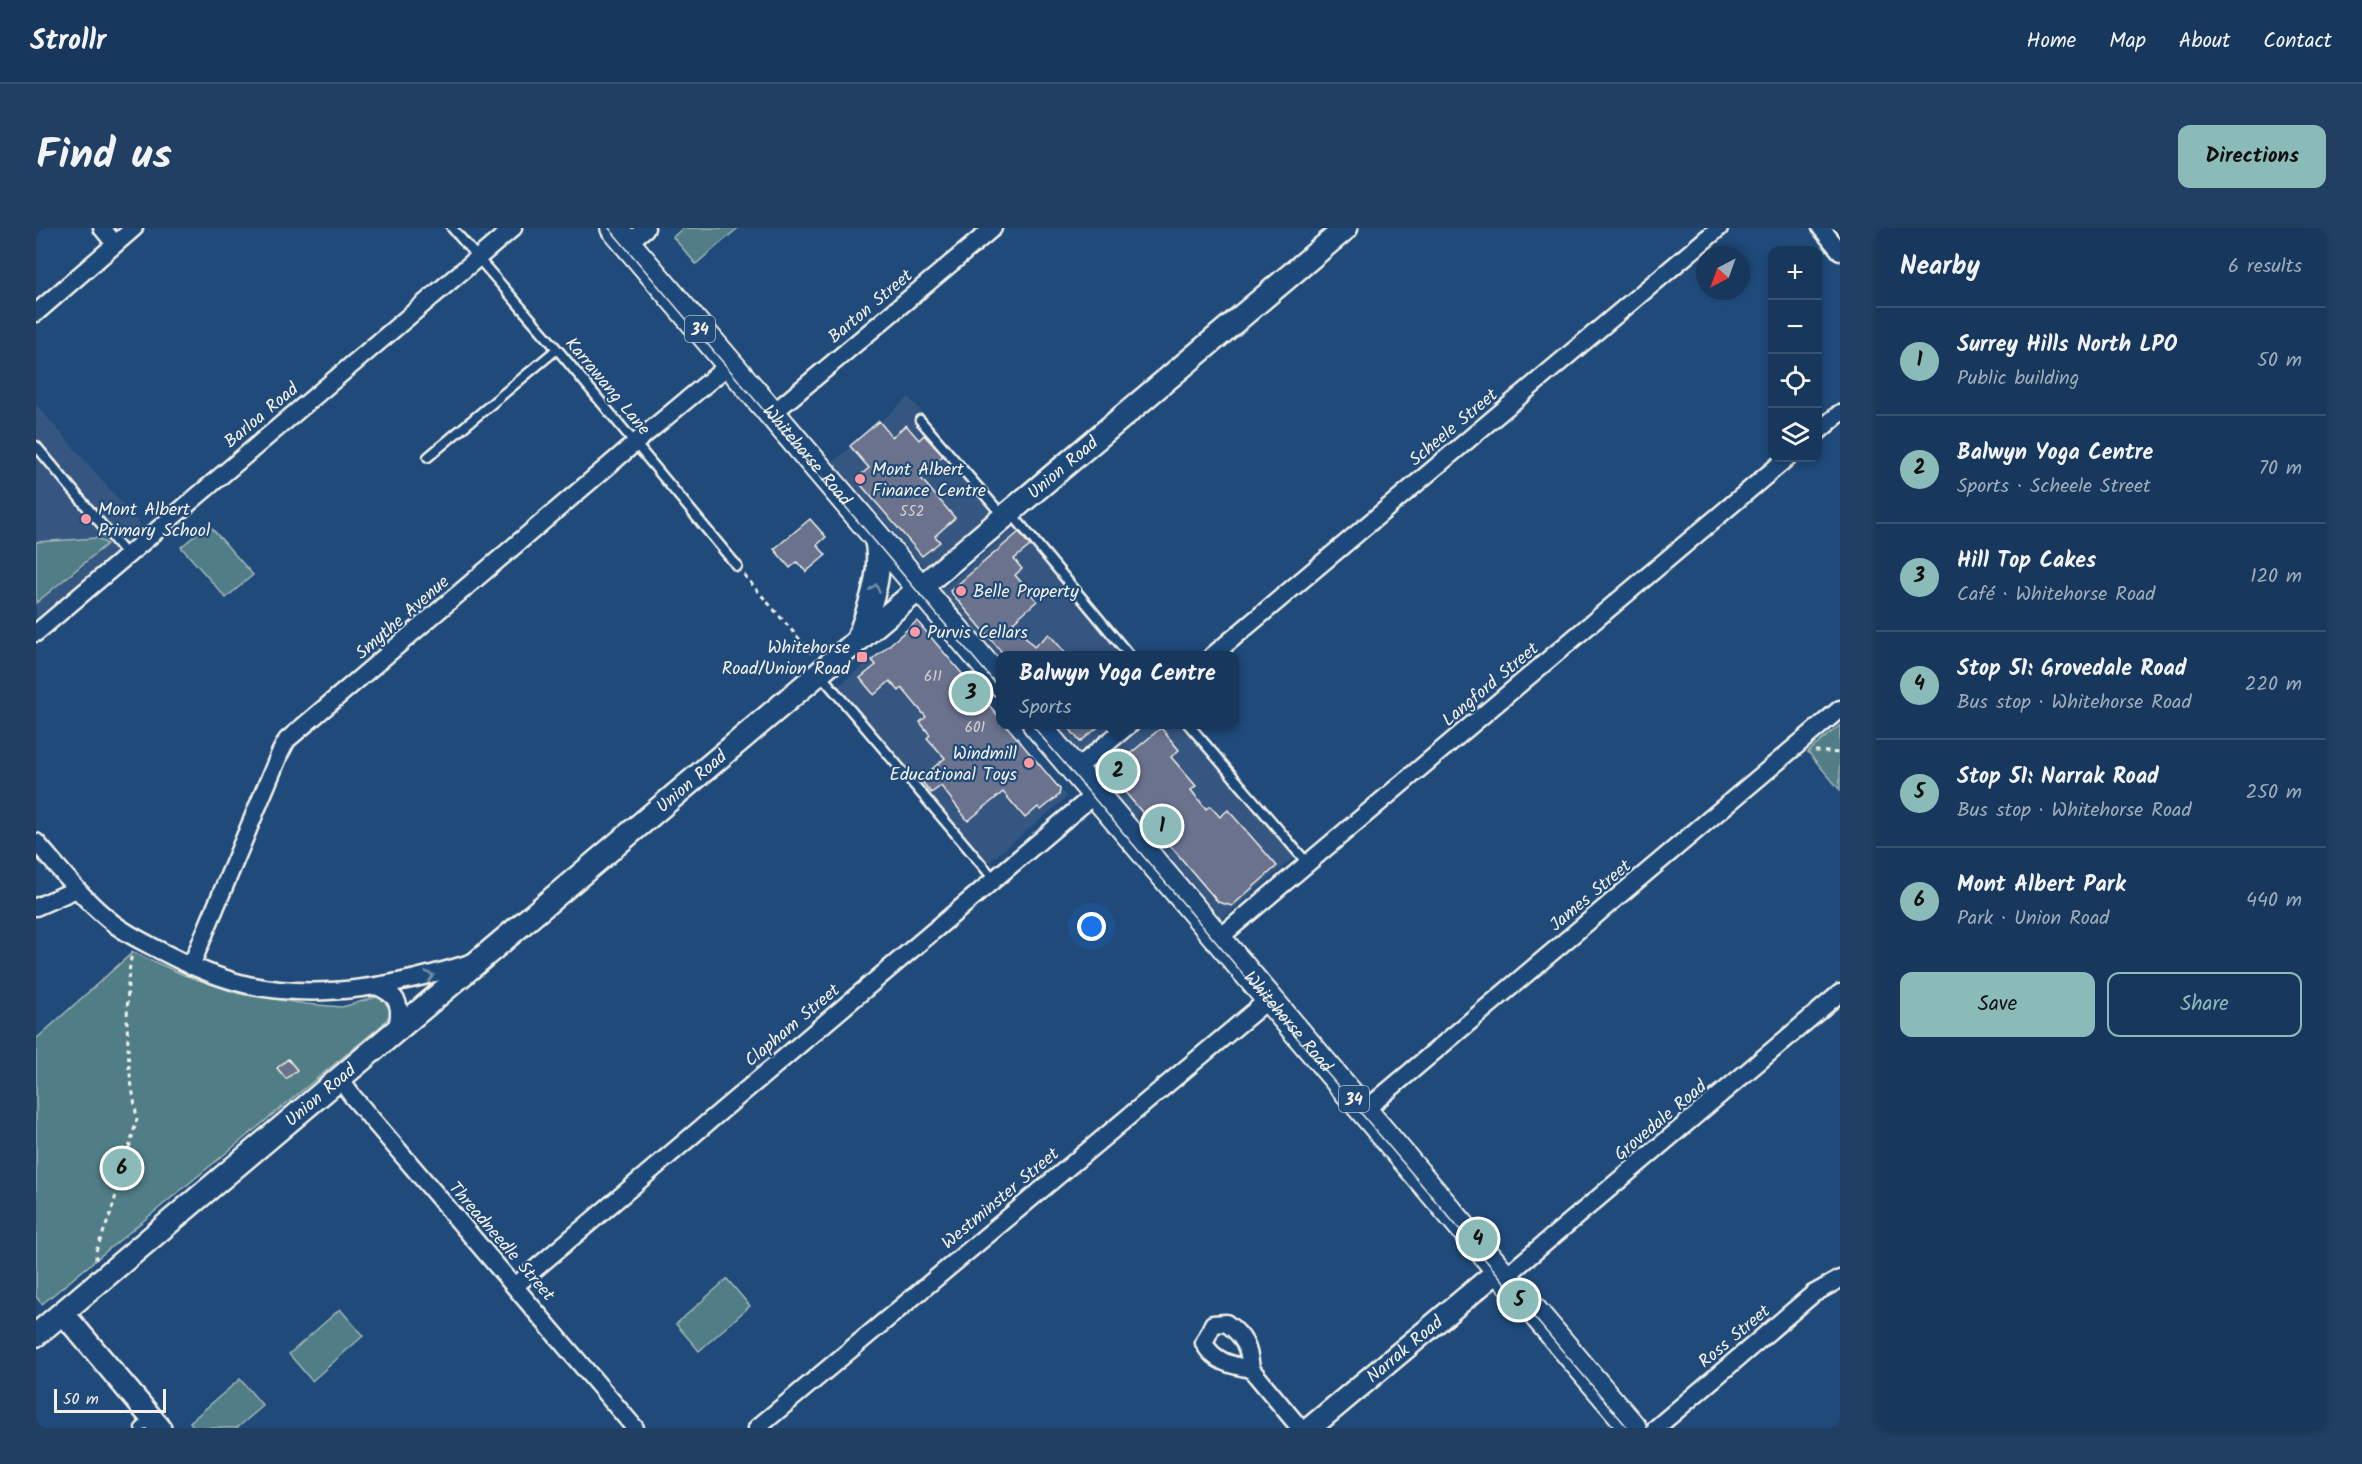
<!DOCTYPE html>
<meta charset="utf-8">
<style>
body{margin:0;font-family:Kalam,sans-serif;background:#203f62;color:#f1f3f6}
.controls{position:absolute;right:18px;top:18px;display:grid;overflow:hidden;border-radius:12px;box-shadow:0 3px 9px #0003}
.controls button{width:54px;height:54px;display:grid;place-items:center;padding:0;border:0;border-bottom:2px solid #365272;background:#17385c;color:#f1f3f6;font:30px sans-serif}
.compass{position:absolute;left:1660px;top:18px;width:54px;height:54px;border-radius:50%;background:#17385c;box-shadow:0 3px 9px #0003;rotate:221deg}
.scale{position:absolute;left:18px;bottom:15px;width:112px;box-sizing:border-box;padding-left:6px;border:3px solid #f4f1e8;border-top:0;font-size:16px;line-height:21px;white-space:nowrap;color:#f4f1e8;-webkit-text-stroke:4px #1f4a7a;paint-order:stroke}
.you{position:absolute;left:1056px;top:699px;width:21px;height:21px;margin:-15px;border:4px solid #fff;border-radius:50%;background:#1a73e8;box-shadow:0 0 0 9px #1a73e833}
.badge{display:grid;place-items:center;width:39px;height:39px;border-radius:50%;background:#8bbbb9;color:#111;font-size:20px;font-weight:700}
.pin{position:absolute;translate:-50% -50%;border:3px solid #fff;box-shadow:0 2px 6px #0006}
.popup{position:absolute;left:960px;top:423px;width:243px;height:78px;box-sizing:border-box;display:grid;place-content:center;border-radius:12px;background:#17385c;filter:drop-shadow(0 2px 4px #0005);font-size:20px;white-space:nowrap;color:#9eacbb}
.popup b{font-size:22px;color:#f1f3f6}
.popup::after{content:'';position:absolute;left:50%;top:100%;margin-left:-12px;border:12px solid transparent;border-top-color:#17385c}
.list{margin:0;padding:0;list-style:none}
h2{display:flex;justify-content:space-between;align-items:center;height:78px;margin:0;padding:0 24px;font-size:26px}
h2 small{font-size:20px;font-weight:400;color:#9eacbb}
.list li{display:grid;grid-template-columns:39px 1fr auto;gap:18px;align-items:center;box-sizing:border-box;height:108px;padding:0 24px;border-top:2px solid #365272}
.list b{display:block;font-size:22px;white-space:nowrap}
.list p{margin:0;font-size:20px;white-space:nowrap;color:#9eacbb}
.list em{font-size:20px;font-style:normal;color:#9eacbb}
.actions{display:flex;gap:12px;padding:18px 24px}
.actions a{flex:1;padding:14px 0;border:2px solid #8bbbb9;border-radius:12px;text-align:center;font-size:21px;color:#8bbbb9}
.actions .main{background:#8bbbb9;color:#111}
.icon{flex:none;width:33px;height:33px;fill:none;stroke:currentColor;stroke-width:2;stroke-linecap:round;stroke-linejoin:round}
.map{position:relative;flex:none;width:1804px;height:1200px;overflow:hidden;border-radius:12px}
header{display:flex;align-items:center;gap:36px;box-sizing:border-box;height:84px;padding:0 30px;background:#17385c;border-bottom:2px solid #365272}
header strong{font-size:28px}
nav{display:flex;gap:33px;margin-inline-start:auto;font-size:21px}
.intro{display:flex;align-items:center;justify-content:space-between;box-sizing:border-box;height:144px;padding:0 36px}
h1{margin:0;font-size:42px}
.button{padding:15px 27px;border-radius:12px;background:#8bbbb9;color:#111;font-size:21px;font-weight:700}
main{display:flex;gap:36px;padding:0 36px}
aside{flex:1;background:#17385c;border-radius:12px;box-shadow:0 3px 9px #0003}
.map>svg:first-child{display:block}
.built{fill:#365680}
.green{fill:#517d86;stroke:#a2b7b7;stroke-width:1.5}
.building{fill:#6b728e;stroke:#f4f1e8;stroke-width:1.5}
.lines{fill:none;stroke-linecap:round;stroke-linejoin:round}
.service-casing{stroke:#f4f1e8;stroke-width:13}
.minor-casing{stroke:#f4f1e8;stroke-width:21}
.tertiary-casing{stroke:#f4f1e8;stroke-width:26}
.secondary-casing{stroke:#f4f1e8;stroke-width:27}
.primary-casing{stroke:#f4f1e8;stroke-width:30}
.path{stroke:#f4f1e8;stroke-width:3;stroke-dasharray:4.5 4.5;stroke-linecap:butt}
.service{stroke:#1f4a7a;stroke-width:8}
.minor{stroke:#1f4a7a;stroke-width:16}
.tertiary{stroke:#1f4a7a;stroke-width:21}
.secondary{stroke:#1f4a7a;stroke-width:22}
.primary{stroke:#1f4a7a;stroke-width:26}
.tram{stroke:#f4f1e8;stroke-width:1.5}
.oneway{stroke:#748da6}
.poi-dot{fill:#ff9aa2;stroke:#1f4a7a;stroke-width:2}
.labels{text-anchor:middle;stroke-width:4.5;stroke-linejoin:round;paint-order:stroke}
.number-label{font-size:15px;fill:#d2d1d2}
.shield{fill:#1f4a7a;stroke:#b4bfc7;stroke-width:1.5}
.shield-label{font-size:16px;font-weight:bold;fill:#f4f1e8}
.street-label{font-size:18px;fill:#f4f1e8;stroke:#1f4a7a}
.poi-label{font-size:18px;fill:#f4f1e8;stroke:#1f4a7a;text-anchor:start}
</style>
<header>
<strong>Strollr</strong>
<nav><a>Home</a><a>Map</a><a>About</a><a>Contact</a></nav>
</header>
<div class="intro"><h1>Find us</h1><a class="button">Directions</a></div>
<main>
<div class="map">
<svg width="1804" height="1200" viewBox="0 0 1804 1200">
<rect width="100%" height="100%" fill="#1f4a7a"/>
<filter id="ink" filterUnits="userSpaceOnUse"><feTurbulence type="fractalNoise" baseFrequency=".0167" numOctaves="2"/><feDisplacementMap in="SourceGraphic" scale="12" xChannelSelector="R" yChannelSelector="G"/><feConvolveMatrix kernelMatrix="1 2 1 2 8 2 1 2 1" color-interpolation-filters="sRGB"/></filter>
<g filter="url(#ink)">
<!-- built -->
<path class="built" d="M 873,169 L 963,275 L 888,339 L 797,234 Z
M 0,176 L 109,302 L 0,390 Z
M 984,295 L 1097,427 L 965,428 L 965,433 L 905,363 Z
M 881,393 L 965,491 L 965,496 L 969,497 L 1031,569 L 946,640 L 794,465 Z
M 1020,497 L 1155,497 L 1264,624 L 1186,691 Z"/>
<!-- green -->
<path class="green" d="M 647,0 L 702,0 L 660,36 L 637,9 Z
M 172,296 L 217,347 L 190,370 L 145,319 Z
M 61,310 L 71,316 L 0,375 L 0,314 Z
M 1804,497 L 1804,562 L 1772,524 Z
M 97,724 L 148,747 L 204,766 L 270,776 L 306,779 L 344,768 L 359,781 L 346,797 L 6,1076 L 0,1069 L 0,811 Z
M 691,1051 L 714,1078 L 663,1123 L 640,1096 Z
M 304,1081 L 327,1108 L 276,1153 L 253,1126 Z
M 204,1151 L 227,1178 L 201,1200 L 158,1200 L 154,1194 Z"/>
<!-- building -->
<path class="building" d="M 843,193 L 856,209 L 870,197 L 883,212 L 888,207 L 907,228 L 883,248 L 919,290 L 899,308 L 904,314 L 886,328 L 820,251 L 833,240 L 814,218 Z
M 774,291 L 790,309 L 781,317 L 790,327 L 770,344 L 761,334 L 754,340 L 738,321 Z
M 983,304 L 994,318 L 978,331 L 986,341 L 979,347 L 1001,373 L 977,394 L 998,419 L 1013,406 L 1032,428 L 969,428 L 914,363 Z
M 881,393 L 965,491 L 965,496 L 969,496 L 1024,561 L 1023,567 L 1005,582 L 1002,579 L 989,590 L 967,564 L 932,593 L 905,558 L 895,565 L 884,551 L 909,530 L 891,510 L 894,507 L 884,494 L 890,489 L 866,460 L 863,463 L 854,453 L 838,467 L 824,450 L 840,437 L 836,432 Z
M 1030,496 L 1066,496 L 1044,514 Z
M 1125,500 L 1143,522 L 1135,529 L 1160,558 L 1155,562 L 1170,581 L 1174,578 L 1184,589 L 1192,582 L 1241,638 L 1196,678 L 1182,674 L 1072,544 L 1073,536 L 1086,524 L 1090,529 Z
M 252,831 L 261,842 L 250,851 L 241,840 Z"/>
<g class="lines">
<!-- service casing -->
<g class="service-casing">
<path id="service" d="M 416,0 L 521,121 L 701,338
M 884,192 L 967,288
M 0,218 L 91,327
M 392,229 L 521,121
M 975,285 L 1094,428
M 784,446 L 958,651
M 1152,496 L 1272,636
M 104,1200 L 115,1190"/>
</g>
<!-- minor casing -->
<g class="minor-casing">
<path id="minor" d="M 66,0 L 79,16
M 1785,0 L 1804,23
M 591,16 L 610,0
M 0,85 L 98,0
M 736,186 L 957,0
M 1782,204 L 1804,185
M 0,405 L 477,0
M 1176,428 L 1683,0
M 1039,542 L 1094,496
M 0,614 C 23,640 45,669 72,691 C 88,705 108,714 127,724 C 154,738 182,750 212,757 C 286,773 365,757 437,734
M 0,679 L 41,661
M 1182,711 L 1751,230
M 155,738 L 244,525 L 251,512 L 599,215 L 694,136
M 340,758 C 363,767 367,779 360,802
M 303,850 L 317,869 L 599,1200
M 1328,883 L 1804,481
M 1469,1049 L 1804,765
M 479,1058 L 1059,566
M 1190,1095 C 1208,1108 1213,1119 1215,1141 C 1195,1137 1178,1134 1168,1115 L 1177,1096 Z
M 1215,1141 L 1264,1200
M 721,1200 L 1233,771
M 1620,1200 L 1777,1066 L 1804,1051"/>
</g>
<!-- tertiary casing -->
<g class="tertiary-casing">
<g id="tertiary">
<path d="M 27,1085 L 124,1200"/>
<path id="s1" d="M 1274,1200 L 1463,1042"/>
</g>
</g>
<!-- secondary casing -->
<g class="secondary-casing">
<g id="secondary">
<path d="M 823,409 C 834,376 849,343 839,307"/>
<path id="s2" d="M 0,1107 L 1310,0"/>
</g>
</g>
<!-- primary casing -->
<g class="primary-casing">
<g id="primary">
<path id="s3" d="M 578,0 L 965,455"/>
<path id="s4" d="M 1000,496 L 1597,1200"/>
</g>
</g>
<!-- path -->
<path class="path" d="M 708,347 L 778,428
M 1779,523 L 1804,525
M 60,1032 L 60,1023 L 75,985 L 101,891 L 93,840 L 91,794 L 92,752 L 96,723"/>
<!-- service -->
<use href="#service" class="service"/>
<!-- minor -->
<use href="#minor" class="minor"/>
<!-- tertiary -->
<use href="#tertiary" class="tertiary"/>
<!-- secondary -->
<use href="#secondary" class="secondary"/>
<!-- primary -->
<use href="#primary" class="primary"/>
<!-- tram -->
<path class="tram" d="M 573,0 L 965,462
M 995,496 L 1592,1200"/>
</g>
<!-- one-way arrows -->
<defs><path id="oneway-chevron" d="M-2-3.5L2.5 0L-2 3.5" fill="none" stroke-width="1.6" stroke-linecap="round" stroke-linejoin="round" transform="scale(1.5)"/></defs>
<g class="oneway">
<use href="#oneway-chevron" transform="translate(839 360) rotate(-76)"/>
<use href="#oneway-chevron" transform="translate(394 748) rotate(-15)"/>
</g>
</g>
<!-- markers -->
<g class="poi-dot">
<circle cx="824" cy="251" r="6"/>
<circle cx="50" cy="291" r="6"/>
<circle cx="925" cy="363" r="6"/>
<circle cx="879" cy="404" r="6"/>
<rect x="820" y="423" width="12" height="12" rx="3"/>
<circle cx="993" cy="535" r="6"/>
</g>
<g class="labels">
<!-- number labels -->
<g class="number-label">
<text x="876" y="288">552</text>
<text x="897" y="453">611</text>
<text x="939" y="504">601</text>
</g>
<!-- shield labels -->
<g class="shield">
<rect x="649" y="88" width="30" height="26" rx="4.5"/>
<rect x="1303" y="858" width="30" height="26" rx="4.5"/>
</g>
<g class="shield-label">
<text x="664" y="107">34</text>
<text x="1318" y="877">34</text>
</g>
<!-- street labels -->
<g class="street-label">
<text transform="translate(834 78) rotate(-40)" y="6">Barton Street</text>
<text transform="translate(572 158) rotate(50)" y="6">Karrawang Lane</text>
<text transform="translate(225 187) rotate(-40)" y="6">Barloa Road</text>
<text transform="translate(1417 199) rotate(-40)" y="6">Scheele Street</text>
<text dy="6" stroke="none"><textPath href="#s3" startOffset="298">Whitehorse Road</textPath></text>
<text dy="6" stroke="none"><textPath href="#s2" startOffset="1344">Union Road</textPath></text>
<text transform="translate(366 389) rotate(-41)" y="6">Smythe Avenue</text>
<text transform="translate(1454 456) rotate(-40)" y="6">Langford Street</text>
<text dy="6" stroke="none"><textPath href="#s2" startOffset="858">Union Road</textPath></text>
<text transform="translate(1554 667) rotate(-40)" y="6">James Street</text>
<text dy="6" stroke="none"><textPath href="#s4" startOffset="390">Whitehorse Road</textPath></text>
<text transform="translate(756 797) rotate(-40)" y="6">Clapham Street</text>
<text dy="6" stroke="none"><textPath href="#s2" startOffset="372">Union Road</textPath></text>
<text transform="translate(1624 892) rotate(-40)" y="6">Grovedale Road</text>
<text transform="translate(964 970) rotate(-40)" y="6">Westminster Street</text>
<text transform="translate(466 1013) rotate(49)" y="6">Threadneedle Street</text>
<text transform="translate(1698 1108) rotate(-40)" y="6">Ross Street</text>
<text dy="6" stroke="none"><textPath href="#s1" startOffset="123">Narrak Road</textPath></text>
</g>
<!-- poi labels -->
<g class="poi-label">
<text x="836" y="247">Mont Albert<tspan x="836" dy="21">Finance Centre</tspan></text>
<text x="62" y="287">Mont Albert<tspan x="62" dy="21">Primary School</tspan></text>
<text x="937" y="369">Belle Property</text>
<text x="891" y="410">Purvis Cellars</text>
<text x="814" y="425" text-anchor="end">Whitehorse<tspan x="814" dy="21">Road/Union Road</tspan></text>
<text x="981" y="531" text-anchor="end">Windmill<tspan x="981" dy="21">Educational Toys</tspan></text>
</g>
</g>
</svg>
<div class="controls">
<button>+</button>
<button>−</button>
<button><svg class="icon" aria-label="locate" viewBox="0 0 24 24"><circle cx="12" cy="12" r="6"/><path d="M12 2v4M12 18v4M2 12h4M18 12h4"/></svg></button>
<button><svg class="icon" aria-label="layers" viewBox="0 0 24 24"><path d="M12 4l9 5-9 5-9-5zM3 14l9 5 9-5"/></svg></button>
</div>
<svg class="compass" viewBox="-18 -18 36 36"><path d="M0-13l5 13h-10z" fill="#e53935"/><path d="M0 13l5-13h-10z" fill="#9eacbb"/></svg>
<div class="scale">50 m</div>
<div class="you"></div>
<div class="pin badge" style="left:1126px;top:598px">1</div>
<div class="pin badge" style="left:1082px;top:543px">2</div>
<div class="popup"><b>Balwyn Yoga Centre</b>Sports</div>
<div class="pin badge" style="left:935px;top:465px">3</div>
<div class="pin badge" style="left:1442px;top:1011px">4</div>
<div class="pin badge" style="left:1483px;top:1072px">5</div>
<div class="pin badge" style="left:86px;top:940px">6</div>
</div>
<aside>
<h2>Nearby<small>6 results</small></h2>
<ul class="list">
<li><span class="badge">1</span><div><b>Surrey Hills North LPO</b><p>Public building</p></div><em>50 m</em></li>
<li><span class="badge">2</span><div><b>Balwyn Yoga Centre</b><p>Sports · Scheele Street</p></div><em>70 m</em></li>
<li><span class="badge">3</span><div><b>Hill Top Cakes</b><p>Café · Whitehorse Road</p></div><em>120 m</em></li>
<li><span class="badge">4</span><div><b>Stop 51: Grovedale Road</b><p>Bus stop · Whitehorse Road</p></div><em>220 m</em></li>
<li><span class="badge">5</span><div><b>Stop 51: Narrak Road</b><p>Bus stop · Whitehorse Road</p></div><em>250 m</em></li>
<li><span class="badge">6</span><div><b>Mont Albert Park</b><p>Park · Union Road</p></div><em>440 m</em></li>
</ul>
<div class="actions"><a class="main">Save</a><a>Share</a></div>
</aside>
</main>
